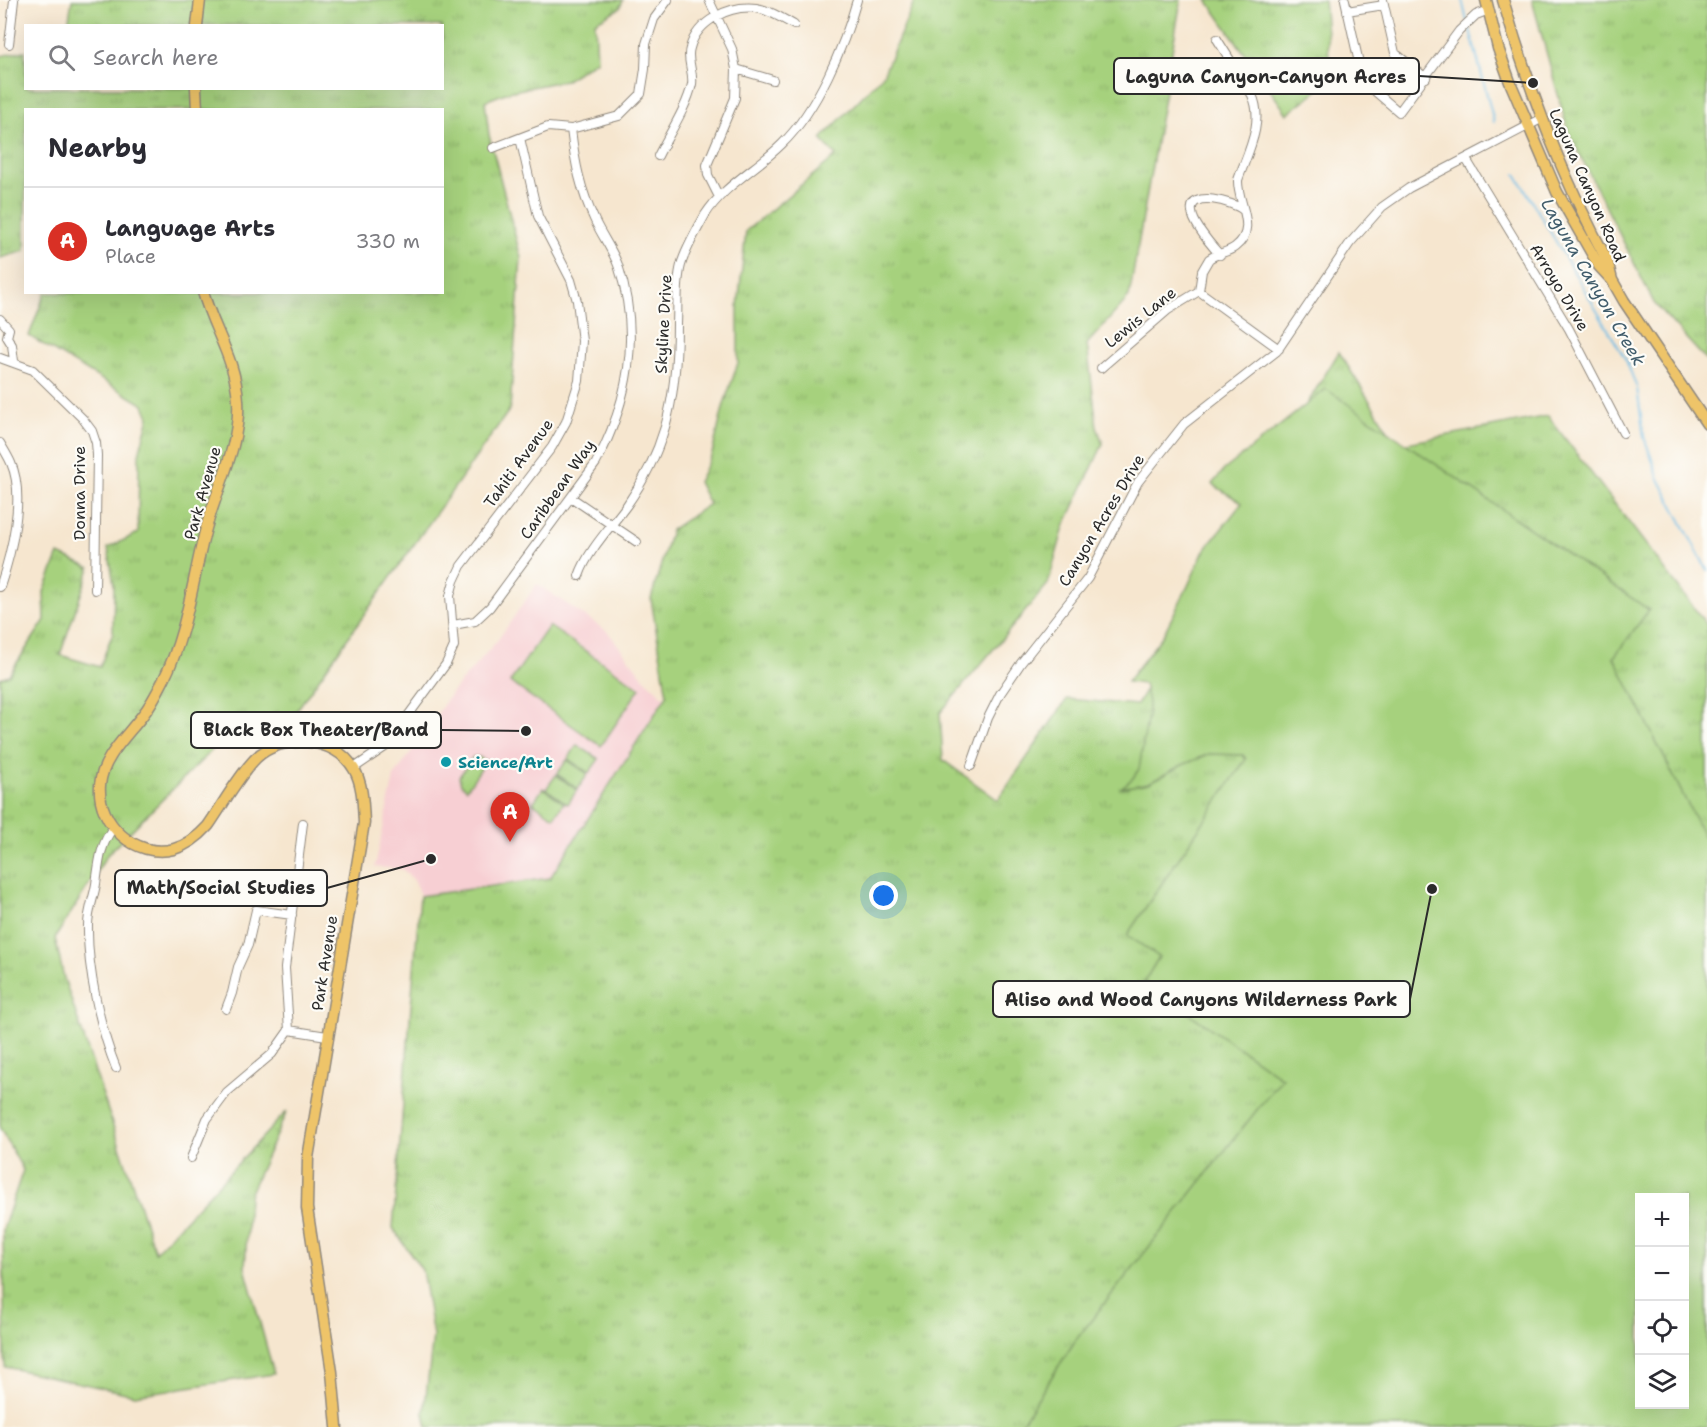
<!DOCTYPE html>
<meta charset="utf-8">
<style>
body{margin:0;font-family:"Shantell Sans",sans-serif;background:#f7f7f7;color:#2b2b33}
.controls{position:absolute;right:18px;bottom:18px;display:grid;overflow:hidden;border-radius:0px;box-shadow:0 6px 24px #0002}
.controls button{width:54px;height:54px;display:grid;place-items:center;padding:0;border:0;border-bottom:2px solid #e1e1e2;background:#fff;color:#2b2b33;font:30px sans-serif}
.you{position:absolute;left:884px;top:896px;width:21px;height:21px;margin:-15px;border:4px solid #fff;border-radius:50%;background:#1a73e8;box-shadow:0 0 0 9px #1a73e833}
.badge{display:grid;place-items:center;width:39px;height:39px;border-radius:50%;background:#d93025;color:#fff;font-size:20px;font-weight:700}
.pin{position:absolute;translate:-50% -50px;filter:drop-shadow(0 2px 3px #0008)}
.pin::after{content:'';position:absolute;top:32px;width:21px;height:18px;background:inherit;clip-path:polygon(0 0,100% 0,50% 100%)}
.list{margin:0;padding:0;list-style:none}
h2{display:flex;justify-content:space-between;align-items:center;height:78px;margin:0;padding:0 24px;font-size:26px}
h2 small{font-size:20px;font-weight:400;color:#7c7c81}
.list li{display:grid;grid-template-columns:39px 1fr auto;gap:18px;align-items:center;box-sizing:border-box;height:108px;padding:0 24px;border-top:2px solid #e1e1e2}
.list b{display:block;font-size:22px;white-space:nowrap}
.list p{margin:0;font-size:20px;white-space:nowrap;color:#7c7c81}
.list em{font-size:20px;font-style:normal;color:#7c7c81}
.icon{flex:none;width:33px;height:33px;fill:none;stroke:currentColor;stroke-width:2;stroke-linecap:round;stroke-linejoin:round}
.map{position:relative;flex:none;width:1707px;height:1427px;overflow:hidden}
.search{position:absolute;background:#fff;box-shadow:0 6px 24px #0002;left:24px;top:24px;width:420px;height:66px;display:flex;align-items:center;gap:15px;box-sizing:border-box;padding:0 21px;border-radius:0px;color:#7c7c81;font-size:22px}
.panel{position:absolute;background:#fff;box-shadow:0 6px 24px #0002;left:24px;top:108px;width:420px;height:186px;border-radius:0px}
.map>svg:first-child{display:block}
.built{fill:#f7cfd3}
.grass{fill:url(#grass-tufts);stroke:#687e54;stroke-width:1.5;fill-rule:evenodd}
.park{fill:#a6d17d;stroke:#687e54;stroke-width:1.5;fill-rule:evenodd}
.lines{fill:none;stroke-linecap:round;stroke-linejoin:round}
.stream{stroke:#69bae4;stroke-width:2}
.minor-casing{stroke:#90887d;stroke-width:10}
.major-casing{stroke:#90887d;stroke-width:13}
.minor{stroke:#fff;stroke-width:8}
.major{stroke:#eec469;stroke-width:10}
.culture-dot{fill:#0f9aa8;stroke:#fdfcf7;stroke-width:2}
.labels{text-anchor:middle;stroke-width:4.5;stroke-linejoin:round;paint-order:stroke}
.street-label{font-size:16px;fill:#2b2b2b;stroke:#fdfcf7}
.culture-label{font-size:16px;font-weight:bold;fill:#0d838f;stroke:#fdfcf7;text-anchor:start}
.water-label{font-size:18px;font-style:italic;fill:#415d6c;stroke:#fdfcf7}
.leader{fill:none;stroke:#2b2b2b;stroke-width:2}
.callout-dot{fill:#2b2b2b;stroke:#fdfcf7;stroke-width:2}
.callout{fill:#fdfcf7;stroke:#2b2b2b;stroke-width:2}
.callout-label{font-size:18px;text-anchor:middle;font-weight:bold;fill:#2b2b2b}
</style>
<div class="map">
<svg width="1707" height="1427" viewBox="0 0 1707 1427">
<defs>
<pattern id="grass-tufts" width="24" height="20" patternUnits="userSpaceOnUse" patternTransform="scale(1.5)"><rect width="24" height="20" fill="#a6d17d"/><path d="M3 7l-1-3M5 7V3M7 7l1-3M15 17l-1-3M17 17v-4M19 17l1-3" fill="none" stroke="#8fb46c"/></pattern>
</defs>
<rect width="100%" height="100%" fill="#fdfcf7"/>
<filter id="ink" filterUnits="userSpaceOnUse"><feTurbulence type="fractalNoise" baseFrequency=".0167" numOctaves="2"/><feDisplacementMap in="SourceGraphic" scale="12" xChannelSelector="R" yChannelSelector="G"/><feConvolveMatrix kernelMatrix="1 2 1 2 8 2 1 2 1" color-interpolation-filters="sRGB"/></filter>
<filter id="wash" filterUnits="userSpaceOnUse"><feTurbulence type="fractalNoise" baseFrequency=".008" numOctaves="4" result="noise"/><feDisplacementMap in="SourceGraphic" scale="24" xChannelSelector="R" yChannelSelector="G"/><feGaussianBlur stdDeviation="1.35" result="paint"/><feColorMatrix in="noise" values="0 0 0 0 0 0 0 0 0 0 0 0 0 0 0 0 0 1.4 0 .05"/><feComposite in="paint" operator="in"/></filter>
<g filter="url(#wash)">
<rect width="100%" height="100%" fill="#f6e6cf"/>
<!-- built -->
<path class="built" d="M 537,584 L 607,631 L 645,679 L 665,698 L 550,878 L 420,896 L 414,880 L 402,869 L 375,867 L 394,777 L 452,692 L 497,641 Z"/>
<!-- grass -->
<path class="grass" d="M 72,0 L 623,0 L 620,8 L 595,22 L 597,60 L 566,80 L 508,92 L 485,101 L 489,135 L 521,258 L 510,409 L 282,731 L 214,748 L 108,854 L 55,938 L 64,978 L 155,1252 L 287,1111 L 249,1195 L 245,1268 L 274,1374 L 135,1395 L 5,1367 L 3,1229 L 23,1170 L 0,1128 L 0,678 L 9,675 L 45,620 L 44,592 L 59,554 L 90,568 L 60,655 L 100,667 L 113,632 L 114,585 L 108,548 L 138,533 L 139,454 L 149,417 L 144,405 L 29,336 L 45,293 L 442,292 L 442,110 L 26,110 L 25,251 L 0,258 L 0,56 L 25,51 L 26,88 L 442,88 L 442,26 L 68,25 Z
M 915,0 L 1181,0 L 1129,297 L 1087,344 L 1097,427 L 1103,444 L 1064,527 L 1048,584 L 940,713 L 943,760 L 998,800 L 1067,699 L 1137,705 L 1235,521 L 1339,352 L 1397,445 L 1548,416 L 1707,625 L 1707,1427 L 427,1427 L 424,1413 L 433,1336 L 422,1270 L 393,1228 L 420,896 L 550,878 L 667,695 L 651,599 L 671,530 L 709,504 L 698,482 L 712,454 L 724,404 L 738,363 L 738,306 L 746,231 L 836,156 L 821,139 L 883,75 ZM 1640,1198 L 1684,1198 L 1684,1404 L 1640,1404 Z
M 1207,0 L 1324,0 L 1331,80 L 1287,114 Z
M 1532,0 L 1707,0 L 1707,361 L 1654,303 L 1568,131 Z
M 473,757 L 479,757 L 486,761 L 467,789 L 461,784 L 459,777 Z"/>
<!-- park -->
<path class="park" d="M 1326,389 L 1649,610 L 1614,657 L 1707,843 L 1707,1427 L 1019,1427 L 1075,1341 L 1282,1078 L 1144,982 L 1159,957 L 1127,935 L 1246,759 L 1243,755 L 1209,754 L 1180,766 L 1149,783 L 1121,788 L 1133,778 L 1139,769 L 1148,715 L 1148,702 L 1144,684 L 1127,682 L 1163,635 L 1186,590 L 1204,551 L 1242,503 L 1212,484 L 1224,470 ZM 1640,1198 L 1684,1198 L 1684,1404 L 1640,1404 Z
M 549,626 L 640,688 L 601,746 L 510,682 Z
M 577,745 L 599,759 L 589,773 L 568,759 Z
M 567,760 L 588,774 L 578,789 L 557,774 Z
M 556,775 L 577,790 L 568,804 L 546,789 Z
M 543,788 L 564,803 L 554,817 L 533,803 Z"/>
<g class="lines">
<!-- stream -->
<path class="stream" d="M 1462,0 L 1467,21
M 1469,26 L 1494,122
M 1516,174 L 1626,360 L 1637,388 L 1644,437 L 1659,479 L 1707,570"/>
</g>
</g>
<g filter="url(#ink)">
<g class="lines">
<!-- minor casing -->
<g class="minor-casing">
<path id="minor" d="M 709,0 L 732,49 L 736,69 L 735,98 L 707,165 L 708,175 L 719,197
M 1345,0 L 1363,81 L 1399,112 L 1459,31 L 1476,15 L 1489,10
M 1383,0 L 1395,53 L 1426,78
M 1347,11 L 1384,5
M 9,44 L 14,0
M 736,69 L 773,80
M 493,148 L 548,127 L 571,129 L 619,116 L 641,94 L 645,69 L 646,44 L 654,19 L 668,0
M 658,156 C 669,134 687,107 692,84 C 694,72 686,60 690,48 C 697,21 729,5 756,8 C 769,10 782,18 794,25
M 1466,159 L 1569,329 L 1623,433
M 1220,255 C 1212,246 1193,224 1192,212 C 1188,189 1234,202 1243,210
M 1199,291 L 1202,271 L 1209,259 C 1217,253 1227,253 1235,247 C 1259,229 1237,203 1238,180 C 1247,154 1265,122 1252,95 L 1217,39
M 1199,291 L 1279,349
M 0,319 L 9,329 L 7,337 L 12,345 L 14,361
M 0,358 L 33,370 L 83,419 L 92,431 L 96,443 L 97,455 L 95,590
M 1101,368 L 1168,310 L 1199,291
M 0,443 C 4,450 8,456 11,463 C 26,497 11,554 0,587
M 572,498 L 637,542
M 579,576 C 588,550 611,527 627,505 C 643,482 657,454 665,427 C 675,393 677,359 677,324 C 678,304 676,284 681,265 C 686,248 697,230 705,215 C 724,185 757,169 782,144 C 817,110 844,47 857,0
M 453,625 L 475,621 L 490,607 L 596,463 C 629,401 641,333 618,265 C 612,249 602,236 595,221 C 580,189 575,163 571,129
M 971,766 L 988,718 L 1000,694 L 1021,663 L 1088,578 L 1138,482 L 1184,424 L 1277,351 L 1350,243 L 1382,207 L 1409,188 L 1541,119
M 354,768 L 385,747 L 446,664 L 454,646 L 450,596 L 454,581 L 461,566 L 552,447 L 566,422 L 579,381 L 582,341 L 577,301 L 571,280 L 538,216 L 520,138
M 113,828 C 100,845 99,863 96,884 C 94,897 88,911 88,925 C 87,968 100,1028 116,1068
M 226,1009 L 232,993 L 238,967 L 248,945 L 256,910 L 292,915
M 289,1030 L 327,1036
M 191,1158 L 207,1119 L 227,1092 L 272,1054 L 289,1030 L 285,968 L 303,823"/>
</g>
<!-- major casing -->
<g class="major-casing">
<path id="major" d="M 1486,0 L 1498,48 L 1510,82 L 1557,192 L 1599,266 L 1612,280
M 1503,0 C 1529,90 1562,177 1607,260 L 1612,280 L 1624,301 L 1707,424
M 197,26 L 200,0
M 196,88 L 197,110
M 203,292 C 214,331 235,358 238,400 C 241,445 216,489 205,532 C 192,582 187,634 163,681 C 157,693 151,705 142,716 C 127,736 102,758 100,785 C 97,824 136,859 174,849 C 188,845 199,836 208,826 C 222,806 239,775 256,758 C 282,733 335,736 354,769 C 363,784 363,805 364,823 L 308,1158 L 307,1208 L 332,1372 L 337,1427"/>
</g>
<!-- minor -->
<use href="#minor" class="minor"/>
<!-- major -->
<use href="#major" class="major"/>
</g>
</g>
<!-- markers -->
<circle class="culture-dot" cx="446" cy="762" r="6"/>
<g class="labels">
<!-- street labels -->
<g class="street-label">
<text transform="translate(1588 185) rotate(66)" y="6">Laguna Canyon Road</text>
<text transform="translate(1560 287) rotate(59)" y="6">Arroyo Drive</text>
<text transform="translate(1140 317) rotate(-39)" y="6">Lewis Lane</text>
<text transform="translate(663 324) rotate(-87)" y="6">Skyline Drive</text>
<text transform="translate(518 463) rotate(-54)" y="6">Tahiti Avenue</text>
<text transform="translate(557 489) rotate(-55)" y="6">Caribbean Way</text>
<text transform="translate(79 493) rotate(-90)" y="6">Donna Drive</text>
<text transform="translate(202 493) rotate(-74)" y="6">Park Avenue</text>
<text transform="translate(1101 520) rotate(-59)" y="6">Canyon Acres Drive</text>
<text transform="translate(324 963) rotate(-81)" y="6">Park Avenue</text>
</g>
<!-- culture labels -->
<g class="culture-label">
<text x="458" y="768">Science/Art</text>
</g>
<!-- water labels -->
<g class="water-label">
<text transform="translate(1593 282) rotate(60)" y="6">Laguna Canyon Creek</text>
</g>
</g>
<!-- callouts -->
<path class="leader" d="M1533 83L1419 76M526 731L441 730M431 859L327 888M1432 889L1410 999"/>
<g class="callout-dot">
<circle cx="1533" cy="83" r="6"/>
<circle cx="526" cy="731" r="6"/>
<circle cx="431" cy="859" r="6"/>
<circle cx="1432" cy="889" r="6"/>
</g>
<g class="callout">
<rect x="1114" y="58" width="305" height="36" rx="6"/>
<rect x="191" y="712" width="250" height="36" rx="6"/>
<rect x="115" y="870" width="212" height="36" rx="6"/>
<rect x="993" y="981" width="417" height="36" rx="6"/>
</g>
<g class="callout-label">
<text x="1266" y="83">Laguna Canyon-Canyon Acres</text>
<text x="316" y="736">Black Box Theater/Band</text>
<text x="221" y="894">Math/Social Studies</text>
<text x="1201" y="1006">Aliso and Wood Canyons Wilderness Park</text>
</g>
</svg>
<div class="controls">
<button>+</button>
<button>−</button>
<button><svg class="icon" aria-label="locate" viewBox="0 0 24 24"><circle cx="12" cy="12" r="6"/><path d="M12 2v4M12 18v4M2 12h4M18 12h4"/></svg></button>
<button><svg class="icon" aria-label="layers" viewBox="0 0 24 24"><path d="M12 4l9 5-9 5-9-5zM3 14l9 5 9-5"/></svg></button>
</div>
<div class="you"></div>
<div class="pin badge" style="left:510px;top:842px">A</div>
<div class="search"><svg class="icon" aria-label="search" viewBox="0 0 24 24"><circle cx="10" cy="10" r="6"/><path d="M15 15l6 6"/></svg>Search here</div>
<section class="panel">
<h2>Nearby<small></small></h2>
<ul class="list">
<li><span class="badge">A</span><div><b>Language Arts</b><p>Place</p></div><em>330 m</em></li>
</ul>
</section>
</div>
